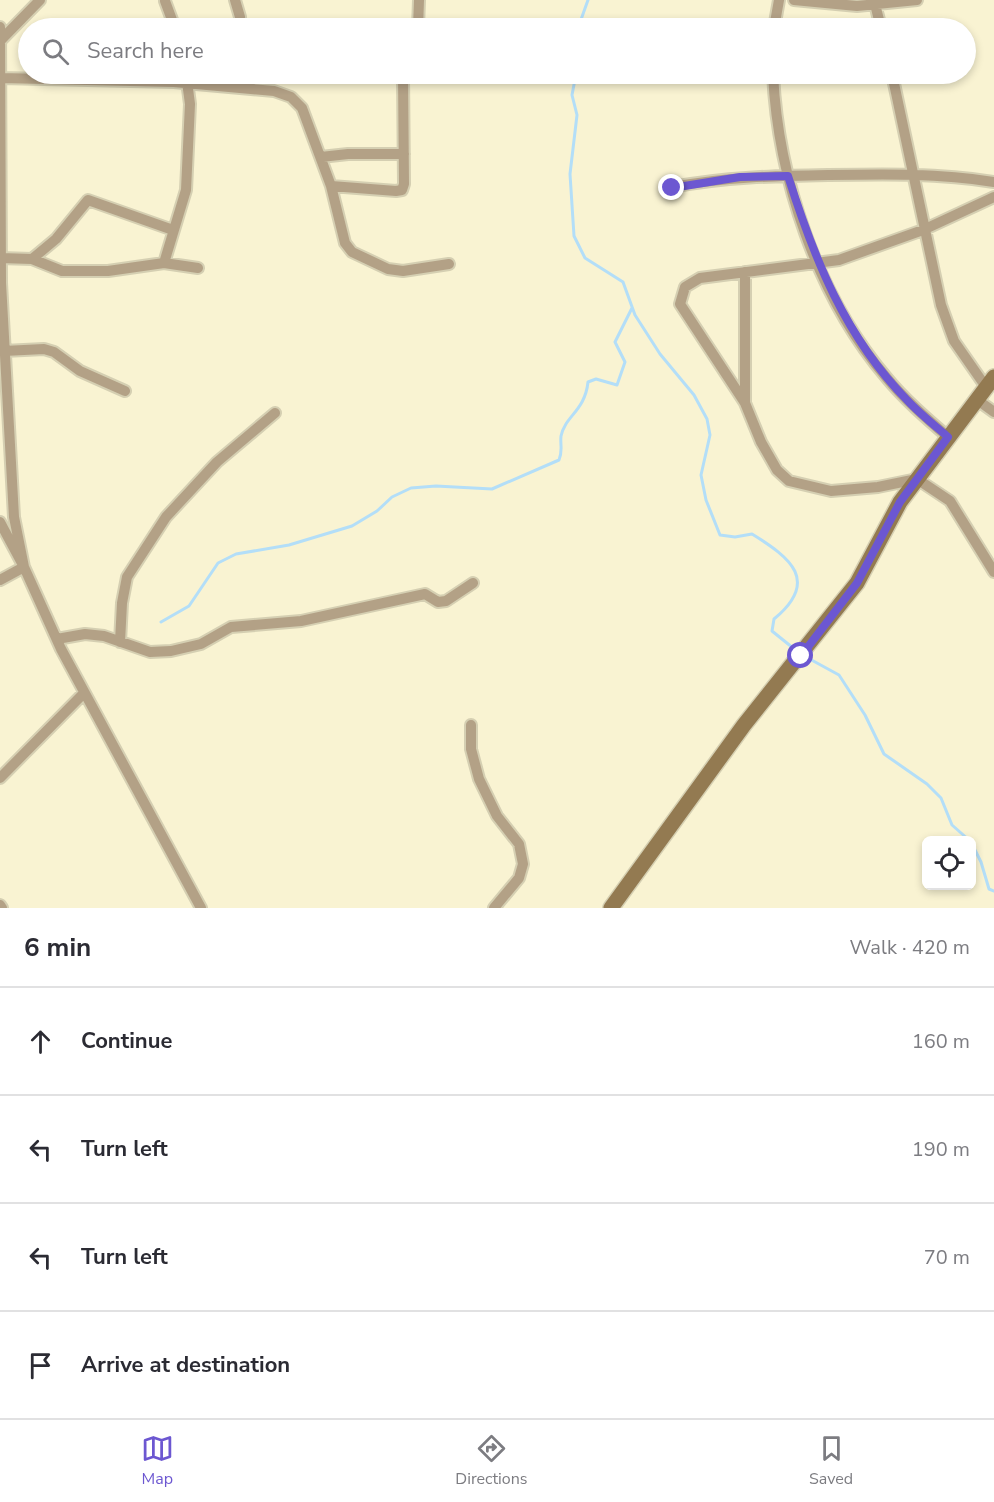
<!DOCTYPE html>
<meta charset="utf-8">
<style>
body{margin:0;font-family:"Nunito Sans",sans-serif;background:#f2f2f3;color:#2b2b33}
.controls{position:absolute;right:18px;bottom:18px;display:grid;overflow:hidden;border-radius:9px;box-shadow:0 3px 9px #0003}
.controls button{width:54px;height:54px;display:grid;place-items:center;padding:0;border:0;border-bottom:2px solid #e1e1e2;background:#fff;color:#2b2b33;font:30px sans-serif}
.stop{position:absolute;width:18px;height:18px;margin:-14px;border:4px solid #6c57d1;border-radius:50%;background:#fff}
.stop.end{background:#6c57d1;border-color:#fff;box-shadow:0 2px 6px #0008}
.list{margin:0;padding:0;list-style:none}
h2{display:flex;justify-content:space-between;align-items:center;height:78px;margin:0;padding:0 24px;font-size:26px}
h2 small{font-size:20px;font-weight:400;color:#7c7c81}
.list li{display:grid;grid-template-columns:39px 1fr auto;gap:18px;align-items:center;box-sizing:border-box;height:108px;padding:0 24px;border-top:2px solid #e1e1e2}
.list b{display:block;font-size:22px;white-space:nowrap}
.list em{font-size:20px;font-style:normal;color:#7c7c81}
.icon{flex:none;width:33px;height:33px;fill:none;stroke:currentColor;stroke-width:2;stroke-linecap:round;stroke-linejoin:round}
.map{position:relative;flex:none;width:994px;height:908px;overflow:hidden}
.search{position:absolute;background:#fff;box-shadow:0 3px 9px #0003;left:18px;right:18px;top:18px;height:66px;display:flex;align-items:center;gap:15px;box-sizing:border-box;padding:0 21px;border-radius:33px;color:#7c7c81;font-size:22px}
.sheet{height:510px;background:#fff}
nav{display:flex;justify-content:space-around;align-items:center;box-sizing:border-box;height:84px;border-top:2px solid #e1e1e2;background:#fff;font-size:16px;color:#7c7c81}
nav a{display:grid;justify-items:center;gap:3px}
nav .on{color:#6c57d1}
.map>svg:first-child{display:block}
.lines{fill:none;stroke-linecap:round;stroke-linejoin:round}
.stream{stroke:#b3def8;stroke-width:3}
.street-casing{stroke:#d5cfb2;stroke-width:14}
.secondary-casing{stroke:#d5cfb2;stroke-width:18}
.street{stroke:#b3a186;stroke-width:10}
.secondary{stroke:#937a51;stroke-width:15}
.route{stroke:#6c57d1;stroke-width:8}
</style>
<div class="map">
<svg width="994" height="908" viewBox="0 0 994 908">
<rect width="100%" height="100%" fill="#f9f3d2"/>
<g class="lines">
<!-- stream -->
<path class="stream" d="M 578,28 L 588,0
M 576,74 L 572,95 L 577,115 L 570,174 L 574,236 L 585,258 L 623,282 L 635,315 L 660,354 L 694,395 L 707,419 L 710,435 L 701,475 L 706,500 L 720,535 L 735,537 L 752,534 C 791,558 820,581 774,619 L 772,631 L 798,652
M 161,622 L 189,606 L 218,563 L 236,554 L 289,545 L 352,526 L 377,511 L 392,497 L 411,488 L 436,486 L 492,489 L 559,460 C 563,451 560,445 561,436 C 565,416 585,411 588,382 L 596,379 L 617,385 L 625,362 L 615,342 L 632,308
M 806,657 L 839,675 L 865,715 L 884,754 L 927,784 L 941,798 L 952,825 L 969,840
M 972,844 L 981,862 L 989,889 L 994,891"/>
<!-- street casing -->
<g class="street-casing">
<path id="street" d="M 235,0 L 240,17
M 794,0 L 857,6 L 917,0
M 874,0 L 881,28
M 165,1 L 175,28
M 0,27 L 1,283 L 14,517 L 24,567 L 61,649 L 201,908
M 418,28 L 419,0
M 774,28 L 779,0
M 1,40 L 40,0
M 773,74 C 778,178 817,296 886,377 C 904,399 926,418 948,437
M 892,74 L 941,305 L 954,341 L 986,387
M 1,78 L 174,82 L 274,91 L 291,97 L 302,108 L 331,186 L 396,191 L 402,190 L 404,184 L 403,74
M 321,157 L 348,154 L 404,154
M 331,186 L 345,243 L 352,252 L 388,269 L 403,271 L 449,264
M 672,187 C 726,177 773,176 828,175 C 884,174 939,173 994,182
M 0,258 L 32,259 L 62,271 L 108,271 L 164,263 L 198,268
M 32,259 L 56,239 L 88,200 L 173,230
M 164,263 L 186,190 L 190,104 L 186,74
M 745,272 L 745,403 L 761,442 L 777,470 L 789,481 L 831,491 L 878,487 L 917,479 L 950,501 L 994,572
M 4,351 L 44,349 L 54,352 L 80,371 L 125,391
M 976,399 L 994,412
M 745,403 L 680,304 L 685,287 L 700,278 L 839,260 L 923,230 L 994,197
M 0,522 L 24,567 L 0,580
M 57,639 L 85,634 L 104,636 L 150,652 L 171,651 L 201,644 L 231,627 L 301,621 L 425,594 L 438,602 L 446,601 L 473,583
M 120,642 L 122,603 L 127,577 L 166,517 L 217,462 L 275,413
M 471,725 L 471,749 L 479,779 L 497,816 L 519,844 L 523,864 L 519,878 L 494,908
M 0,778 L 84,693
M 0,905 L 2,908"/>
</g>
<!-- secondary casing -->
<g class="secondary-casing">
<path id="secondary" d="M 611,908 L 744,725 L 857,583 L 900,502 L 994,377"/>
</g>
<!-- street -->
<use href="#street" class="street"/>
<!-- secondary -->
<use href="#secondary" class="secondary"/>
</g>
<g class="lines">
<!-- route -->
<path class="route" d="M 672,188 L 740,177 L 788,176 C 814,258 845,337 907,400 C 919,413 934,425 948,437 L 900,502 L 857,583 L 801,656"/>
</g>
</svg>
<div class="controls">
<button><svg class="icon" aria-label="locate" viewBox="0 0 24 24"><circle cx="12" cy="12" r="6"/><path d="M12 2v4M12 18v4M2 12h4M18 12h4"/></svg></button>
</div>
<div class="stop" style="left:801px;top:656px"></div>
<div class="stop end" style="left:672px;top:188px"></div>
<div class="search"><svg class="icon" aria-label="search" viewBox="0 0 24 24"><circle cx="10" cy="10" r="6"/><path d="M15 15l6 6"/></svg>Search here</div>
</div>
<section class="sheet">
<h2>6 min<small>Walk · 420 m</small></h2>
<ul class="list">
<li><svg class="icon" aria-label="ahead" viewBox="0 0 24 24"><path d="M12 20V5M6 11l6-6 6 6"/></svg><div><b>Continue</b></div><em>160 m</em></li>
<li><svg class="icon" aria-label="left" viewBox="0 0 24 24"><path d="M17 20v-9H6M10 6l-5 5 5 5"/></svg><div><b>Turn left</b></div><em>190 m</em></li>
<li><svg class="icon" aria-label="left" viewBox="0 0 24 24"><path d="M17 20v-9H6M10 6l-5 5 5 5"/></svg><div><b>Turn left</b></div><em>70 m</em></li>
<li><svg class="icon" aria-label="arrive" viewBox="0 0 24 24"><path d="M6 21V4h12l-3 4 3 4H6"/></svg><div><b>Arrive at destination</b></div></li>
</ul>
</section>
<nav>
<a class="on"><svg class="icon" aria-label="map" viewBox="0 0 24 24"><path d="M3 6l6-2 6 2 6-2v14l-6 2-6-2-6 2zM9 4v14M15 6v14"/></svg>Map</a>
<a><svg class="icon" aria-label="directions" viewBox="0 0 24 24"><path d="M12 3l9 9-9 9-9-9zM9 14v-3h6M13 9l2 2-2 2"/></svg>Directions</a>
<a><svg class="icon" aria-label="saved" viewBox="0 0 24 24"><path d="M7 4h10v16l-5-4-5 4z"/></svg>Saved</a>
</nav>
